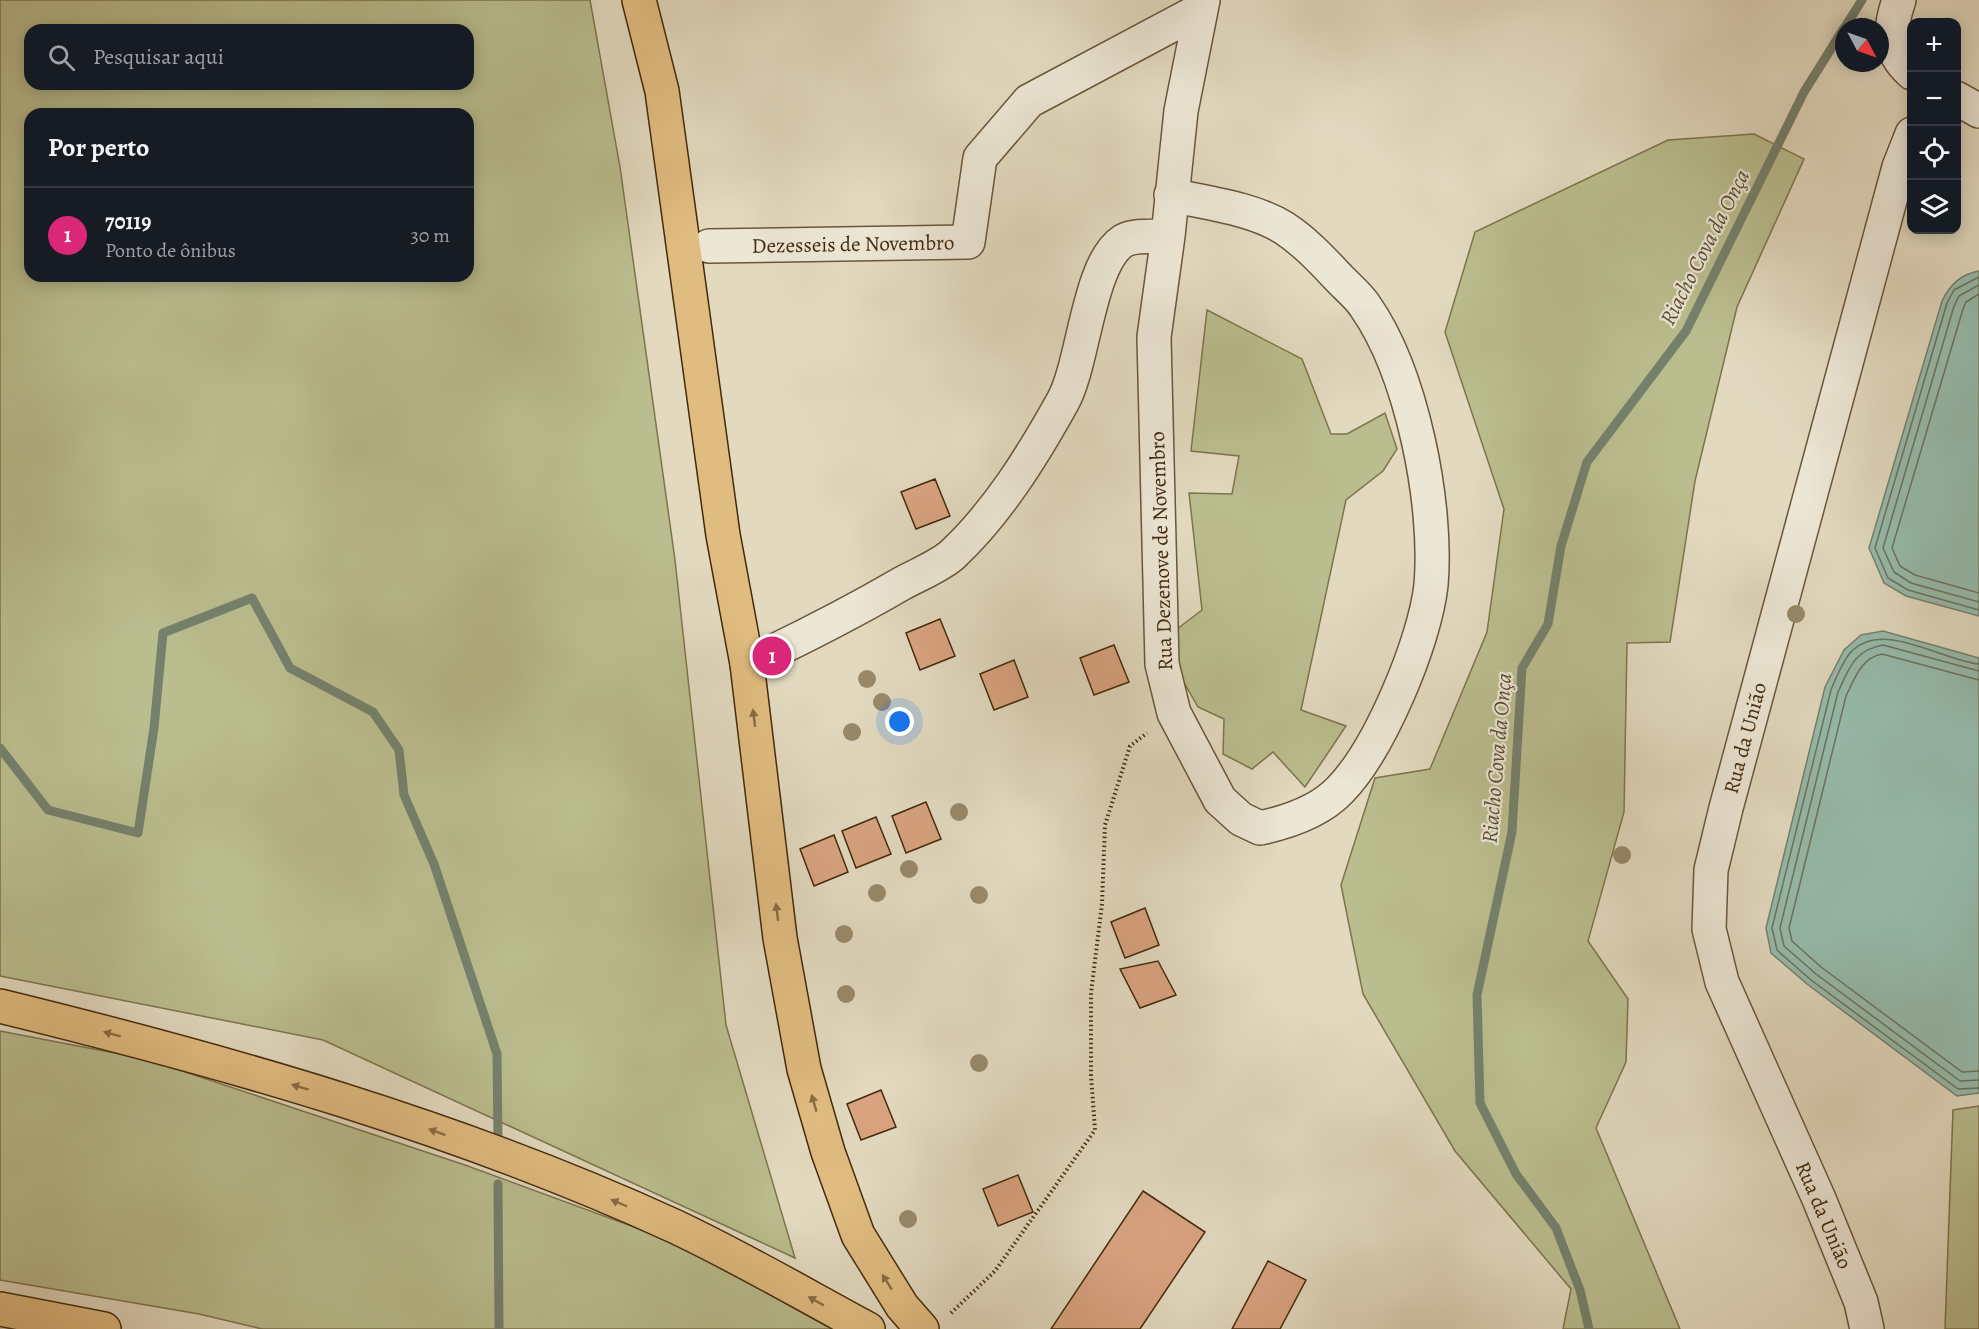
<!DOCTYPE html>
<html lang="pt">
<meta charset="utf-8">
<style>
body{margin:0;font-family:Alegreya,serif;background:#242831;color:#f1f3f6}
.controls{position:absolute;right:18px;top:18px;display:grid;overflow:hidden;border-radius:12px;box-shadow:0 3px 15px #0003}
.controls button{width:54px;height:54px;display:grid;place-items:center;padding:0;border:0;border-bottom:2px solid #363941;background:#171b24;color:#f1f3f6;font:30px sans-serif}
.compass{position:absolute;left:1835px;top:18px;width:54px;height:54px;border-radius:50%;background:#171b24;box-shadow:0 3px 15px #0003;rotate:131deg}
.you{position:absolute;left:900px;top:722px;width:21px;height:21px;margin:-15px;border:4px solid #fff;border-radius:50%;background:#1a73e8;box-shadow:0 0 0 9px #1a73e833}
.badge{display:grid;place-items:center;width:39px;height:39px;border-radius:50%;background:#db2777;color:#fff;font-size:20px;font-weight:700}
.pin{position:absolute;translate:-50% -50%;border:3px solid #fff;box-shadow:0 2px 6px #0006}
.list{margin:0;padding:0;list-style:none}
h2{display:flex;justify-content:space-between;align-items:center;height:78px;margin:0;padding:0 24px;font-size:26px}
h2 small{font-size:20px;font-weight:400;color:#9ea1a6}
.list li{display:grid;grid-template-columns:39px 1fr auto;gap:18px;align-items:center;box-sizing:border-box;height:96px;padding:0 24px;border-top:2px solid #363941}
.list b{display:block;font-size:22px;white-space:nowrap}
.list p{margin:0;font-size:20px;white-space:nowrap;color:#9ea1a6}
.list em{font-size:20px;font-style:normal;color:#9ea1a6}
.icon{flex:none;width:33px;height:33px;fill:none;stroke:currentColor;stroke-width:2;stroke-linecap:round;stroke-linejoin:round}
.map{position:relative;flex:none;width:1979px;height:1329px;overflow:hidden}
.search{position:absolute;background:#171b24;box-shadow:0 3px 15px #0003;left:24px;top:24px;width:450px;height:66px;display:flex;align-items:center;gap:15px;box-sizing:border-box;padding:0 21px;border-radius:18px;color:#9ea1a6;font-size:22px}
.panel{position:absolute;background:#171b24;box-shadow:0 3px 15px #0003;left:24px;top:108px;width:450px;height:174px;border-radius:18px}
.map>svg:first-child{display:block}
.green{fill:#babd8e;stroke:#7e744c;stroke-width:1.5;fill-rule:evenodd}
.water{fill:#96bbac;stroke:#75816c;stroke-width:1.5}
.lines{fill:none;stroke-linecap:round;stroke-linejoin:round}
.shore{stroke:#6c725c;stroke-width:1.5}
.stream{stroke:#75816c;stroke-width:9}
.building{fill:#d9a380;stroke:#432a0b;stroke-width:1.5}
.minor-casing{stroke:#6b5638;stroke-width:36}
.highway-casing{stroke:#432a0b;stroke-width:36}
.path{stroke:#432a0b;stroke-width:4;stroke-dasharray:1.5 3;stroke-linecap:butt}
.minor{stroke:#ece6d5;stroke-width:33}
.highway{stroke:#e1bc80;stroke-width:33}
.tree{fill:#98896a}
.oneway{fill:#8a6c40}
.labels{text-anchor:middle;stroke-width:4.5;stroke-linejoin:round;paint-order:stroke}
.street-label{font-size:21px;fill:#432a0b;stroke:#ece6d5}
.water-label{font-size:22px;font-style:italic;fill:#584e33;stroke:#ece6d5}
</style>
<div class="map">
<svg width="1979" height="1329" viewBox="0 0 1979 1329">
<rect width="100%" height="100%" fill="#e2d9bf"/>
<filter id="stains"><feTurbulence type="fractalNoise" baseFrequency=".00333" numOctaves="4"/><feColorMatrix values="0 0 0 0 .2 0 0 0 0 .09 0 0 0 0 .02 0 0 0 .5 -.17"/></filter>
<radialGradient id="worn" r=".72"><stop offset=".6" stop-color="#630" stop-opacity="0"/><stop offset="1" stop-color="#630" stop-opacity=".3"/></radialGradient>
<!-- green -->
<path class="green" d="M 0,0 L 590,0 L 620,167 L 675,560 L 726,1025 L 795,1258 L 323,1040 L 0,976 ZM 30,30 L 468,30 L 468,84 L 30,84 ZM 30,114 L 468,114 L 468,276 L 30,276 Z
M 1754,134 L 1804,159 L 1737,307 L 1695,481 L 1670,642 L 1627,643 L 1624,812 L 1588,941 L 1628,999 L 1626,1062 L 1596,1128 L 1680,1329 L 1563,1329 L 1571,1289 L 1455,1151 L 1363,994 L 1341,885 L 1375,778 L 1430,769 L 1487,632 L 1504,509 L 1445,332 L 1475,232 L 1668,140 Z
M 1207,310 L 1302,359 L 1331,434 L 1347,434 L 1385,413 L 1397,449 L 1383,471 L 1346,500 L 1301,710 L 1346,726 L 1305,787 L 1273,752 L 1252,769 L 1223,754 L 1224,719 L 1198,707 L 1169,656 L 1168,636 L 1202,610 L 1189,493 L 1232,494 L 1239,456 L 1191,451 Z
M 0,1031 L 146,1059 L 465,1165 L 661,1237 L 802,1308 L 835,1329 L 262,1329 L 199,1314 L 0,1280 Z
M 1979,1106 L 1979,1329 L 1945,1329 L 1953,1110 Z"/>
<!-- water -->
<path class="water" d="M 1979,271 L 1979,616 L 1906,596 L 1884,583 L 1869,548 L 1942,301 C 1949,286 1961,274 1979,271 Z
M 1883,631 L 1979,658 L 1979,1093 L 1957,1096 L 1807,984 L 1771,953 L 1766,928 L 1825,687 L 1844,650 L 1861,635 Z"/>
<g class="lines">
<!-- shore -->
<path class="shore" d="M 1979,277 L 1954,290 L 1947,303 L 1875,548 L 1888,578 L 1908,590 L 1979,610
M 1979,285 L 1959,296 L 1954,306 L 1883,548 L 1894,572 L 1911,583 L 1979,602
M 1979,294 L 1966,302 L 1963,309 L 1892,548 L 1900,566 L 1915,575 L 1979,593
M 1979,664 C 1940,660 1883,619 1851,652 C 1842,662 1836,678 1831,690 L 1772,928 L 1777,950 L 1811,980 L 1958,1089 L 1979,1088
M 1979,671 L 1883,645 C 1854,650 1849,669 1838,692 L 1780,928 L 1784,946 L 1816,974 L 1960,1081 L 1979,1080
M 1979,680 L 1882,654 C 1861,658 1855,678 1846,696 L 1789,928 L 1792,941 L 1821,967 L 1962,1072 L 1979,1071"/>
<!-- stream -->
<path class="stream" d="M 1845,27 L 1862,0
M 0,748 L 48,810 L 138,833 L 154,728 L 163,633 L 252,598 L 290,668 L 373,712 L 399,750 L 404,795 L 434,864 L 497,1054 L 498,1141
M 498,1184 L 499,1329
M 1589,1329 L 1580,1290 L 1556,1228 L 1516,1174 L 1480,1103 L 1477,995 L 1512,832 L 1522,668 L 1548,624 L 1561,546 L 1587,462 L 1686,331 L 1804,92 L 1844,28"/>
</g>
<!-- building -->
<path class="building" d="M 935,479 L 950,516 L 916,529 L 901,492 Z
M 940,619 L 955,656 L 920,670 L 906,633 Z
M 1114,645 L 1129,682 L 1094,695 L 1080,658 Z
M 1014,660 L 1028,697 L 994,710 L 980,674 Z
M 926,802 L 941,839 L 906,853 L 892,816 Z
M 876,817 L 891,854 L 856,868 L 842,831 Z
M 834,835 L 848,872 L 814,886 L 800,849 Z
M 1145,908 L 1159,945 L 1125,958 L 1111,922 Z
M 1158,961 L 1176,995 L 1140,1008 L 1120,969 Z
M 881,1090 L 896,1127 L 861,1140 L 847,1104 Z
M 1018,1175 L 1033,1212 L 998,1226 L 983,1189 Z
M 1143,1191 L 1205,1232 L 1140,1329 L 1051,1329 Z
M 1268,1261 L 1306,1280 L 1280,1329 L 1232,1329 Z"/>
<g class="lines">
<!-- minor casing -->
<g class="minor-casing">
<path id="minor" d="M 1899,0 C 1889,29 1887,51 1912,73
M 1956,98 L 1979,111
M 1171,195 C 1206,203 1252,208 1284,228 C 1304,241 1321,259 1337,276 C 1346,286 1358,295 1365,306 C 1412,373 1438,504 1431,585 C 1425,641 1380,749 1340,790 C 1319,812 1288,822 1260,828 L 1241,819 L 1220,800 L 1174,713 L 1162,664 L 1154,337 L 1168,236 L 1181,111 L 1203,0
M 709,246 L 968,242 L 980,158 L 1029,101 L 1200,10
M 747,664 C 800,639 851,613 901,584 C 917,575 938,567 952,555 C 998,512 1033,455 1063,401 C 1084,363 1088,264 1123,241 C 1135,234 1155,237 1168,236
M 1867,1329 L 1861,1302 L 1819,1199 L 1722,982 L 1709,929 L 1711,870 L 1726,808 L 1899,167 L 1912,134"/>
</g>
<!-- highway casing -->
<g class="highway-casing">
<path id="highway" d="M 639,0 L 662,91 L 723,535 L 747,664 L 780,938 L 804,1069 L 828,1152 L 858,1235 L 902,1306 L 922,1329
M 0,1006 C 229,1062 458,1127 674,1226 C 740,1257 803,1294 868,1329
M 0,1309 L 104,1329"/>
</g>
<!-- path -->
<path class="path" d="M 951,1313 L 995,1271 L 1095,1130 L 1091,1075 L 1091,993 L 1102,904 L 1105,825 L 1130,746 L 1147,733"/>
<!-- minor -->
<use href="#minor" class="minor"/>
<!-- highway -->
<use href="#highway" class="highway"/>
</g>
<!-- trees -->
<g class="tree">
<circle cx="1796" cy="614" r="9"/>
<circle cx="867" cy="679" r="9"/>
<circle cx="882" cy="702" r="9"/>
<circle cx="852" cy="732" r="9"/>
<circle cx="959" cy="812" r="9"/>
<circle cx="1622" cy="855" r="9"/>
<circle cx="909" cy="869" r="9"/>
<circle cx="877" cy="893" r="9"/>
<circle cx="979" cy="895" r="9"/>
<circle cx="844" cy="934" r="9"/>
<circle cx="846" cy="994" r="9"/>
<circle cx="979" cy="1063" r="9"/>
<circle cx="908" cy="1219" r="9"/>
</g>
<!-- one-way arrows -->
<defs><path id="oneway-solid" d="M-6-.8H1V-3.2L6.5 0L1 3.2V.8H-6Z" transform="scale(1.5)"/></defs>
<g class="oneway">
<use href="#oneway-solid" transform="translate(754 718) rotate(-97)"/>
<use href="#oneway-solid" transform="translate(777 912) rotate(-97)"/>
<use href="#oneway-solid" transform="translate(112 1034) rotate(-165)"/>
<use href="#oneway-solid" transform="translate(300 1087) rotate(-163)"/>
<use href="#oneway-solid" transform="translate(814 1103) rotate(-106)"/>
<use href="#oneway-solid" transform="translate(437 1132) rotate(-160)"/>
<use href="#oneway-solid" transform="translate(619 1203) rotate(-157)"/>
<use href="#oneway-solid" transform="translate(887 1282) rotate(-122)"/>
<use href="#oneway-solid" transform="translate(816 1301) rotate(-151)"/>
</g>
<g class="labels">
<!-- street labels -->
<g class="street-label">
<text transform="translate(853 244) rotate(-1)" y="7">Dezesseis de Novembro</text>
<text transform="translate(1161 551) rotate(-92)" y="7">Rua Dezenove de Novembro</text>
<text transform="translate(1745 738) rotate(-75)" y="7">Rua da União</text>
<text transform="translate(1824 1215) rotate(67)" y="7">Rua da União</text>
</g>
<!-- water labels -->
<g class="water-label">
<text transform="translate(1704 247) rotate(-63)" y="8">Riacho Cova da Onça</text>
<text transform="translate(1496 758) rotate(-85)" y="8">Riacho Cova da Onça</text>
</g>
</g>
<rect width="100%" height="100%" filter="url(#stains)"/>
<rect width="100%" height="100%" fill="url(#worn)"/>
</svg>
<div class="controls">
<button>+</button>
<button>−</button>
<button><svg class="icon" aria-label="locate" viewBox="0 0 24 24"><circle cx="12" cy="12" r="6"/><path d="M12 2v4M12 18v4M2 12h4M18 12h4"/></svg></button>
<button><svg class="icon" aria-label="layers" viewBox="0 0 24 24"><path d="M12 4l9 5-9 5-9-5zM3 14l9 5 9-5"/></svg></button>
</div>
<svg class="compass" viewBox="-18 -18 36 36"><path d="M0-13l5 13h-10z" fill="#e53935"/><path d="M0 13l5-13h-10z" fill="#9ea1a6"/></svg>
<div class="you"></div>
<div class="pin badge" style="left:772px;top:656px">1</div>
<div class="search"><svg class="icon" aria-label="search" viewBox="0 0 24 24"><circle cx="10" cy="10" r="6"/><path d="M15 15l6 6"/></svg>Pesquisar aqui</div>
<section class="panel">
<h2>Por perto<small></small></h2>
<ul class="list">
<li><span class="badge">1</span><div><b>70119</b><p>Ponto de ônibus</p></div><em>30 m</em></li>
</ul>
</section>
</div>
